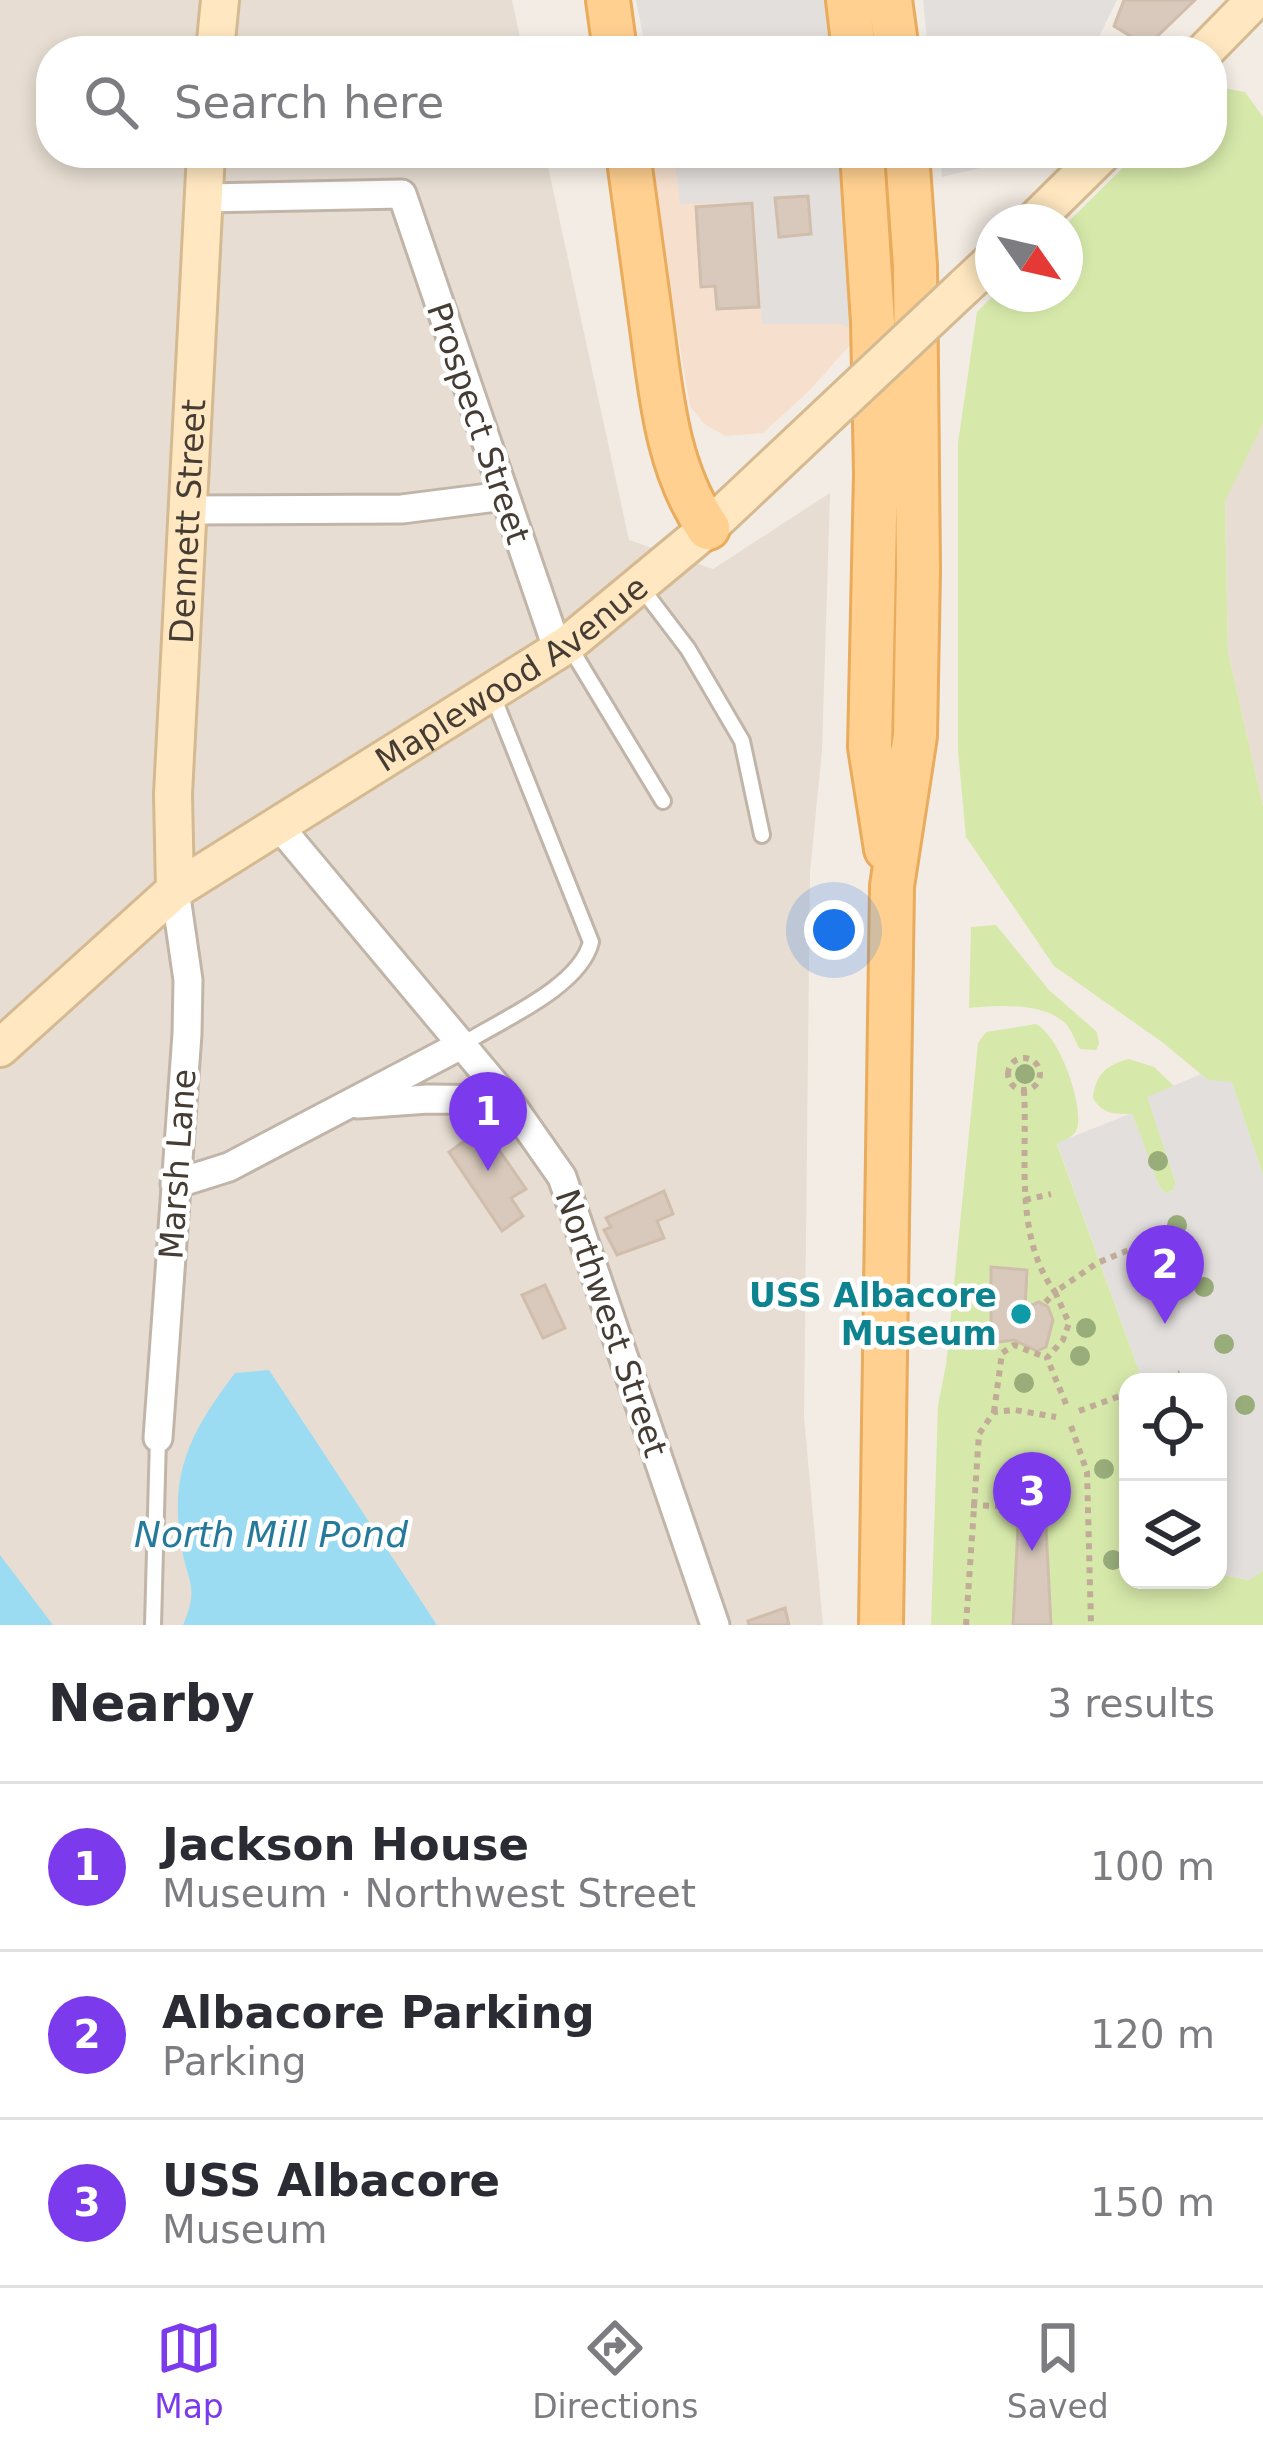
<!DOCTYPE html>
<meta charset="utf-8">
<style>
body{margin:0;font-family:"DejaVu Sans",sans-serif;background:#f7f7f7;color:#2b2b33}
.controls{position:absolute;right:36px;bottom:36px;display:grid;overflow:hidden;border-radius:24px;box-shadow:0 6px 18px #0003}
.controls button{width:108px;height:108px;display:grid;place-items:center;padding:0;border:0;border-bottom:3px solid #e1e1e2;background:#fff;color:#2b2b33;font:60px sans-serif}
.compass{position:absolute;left:975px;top:204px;width:108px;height:108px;border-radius:50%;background:#fff;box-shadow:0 6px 18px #0003;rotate:124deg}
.you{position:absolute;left:834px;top:930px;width:42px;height:42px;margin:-30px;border:9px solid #fff;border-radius:50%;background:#1a73e8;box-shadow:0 0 0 18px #1a73e833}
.badge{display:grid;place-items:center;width:78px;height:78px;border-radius:50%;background:#7c3aed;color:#fff;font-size:39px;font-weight:700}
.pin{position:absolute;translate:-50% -99px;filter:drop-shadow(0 3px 6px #0008)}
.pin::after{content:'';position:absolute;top:63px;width:42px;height:36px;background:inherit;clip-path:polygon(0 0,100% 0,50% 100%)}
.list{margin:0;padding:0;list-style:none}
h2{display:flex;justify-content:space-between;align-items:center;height:156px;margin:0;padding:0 48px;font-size:51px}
h2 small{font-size:39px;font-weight:400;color:#7c7c81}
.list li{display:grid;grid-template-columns:78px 1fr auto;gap:36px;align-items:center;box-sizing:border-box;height:168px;padding:0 48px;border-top:3px solid #e1e1e2}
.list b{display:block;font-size:45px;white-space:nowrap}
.list p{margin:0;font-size:39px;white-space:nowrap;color:#7c7c81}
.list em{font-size:39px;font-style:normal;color:#7c7c81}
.icon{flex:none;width:66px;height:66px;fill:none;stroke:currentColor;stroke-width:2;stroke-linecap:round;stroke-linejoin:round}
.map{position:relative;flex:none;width:1263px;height:1625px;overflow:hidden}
.search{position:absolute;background:#fff;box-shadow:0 6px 18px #0003;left:36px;right:36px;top:36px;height:132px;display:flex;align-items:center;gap:30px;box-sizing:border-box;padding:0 42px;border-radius:48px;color:#7c7c81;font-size:45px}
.sheet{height:660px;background:#fff}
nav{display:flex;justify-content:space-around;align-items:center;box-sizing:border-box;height:168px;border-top:3px solid #e1e1e2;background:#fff;font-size:33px;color:#7c7c81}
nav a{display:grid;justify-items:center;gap:6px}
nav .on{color:#7c3aed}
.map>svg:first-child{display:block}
.residential{fill:#e7ddd2}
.commercial{fill:#f6dfcd}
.green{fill:#d6e9aa}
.parking{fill:#e3dfdc}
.water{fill:#9cdcf3}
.building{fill:#d8c9bc;stroke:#d0bdac;stroke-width:3}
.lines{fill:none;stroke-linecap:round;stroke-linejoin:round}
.lane-casing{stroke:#c1b5a9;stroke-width:20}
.street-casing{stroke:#c1b5a9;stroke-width:33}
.secondary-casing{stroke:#d5ba91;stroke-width:42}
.primary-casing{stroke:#e9ab5c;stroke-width:48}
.path{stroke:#c1ac97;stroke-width:6;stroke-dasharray:6 6;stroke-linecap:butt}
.lane{stroke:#fff;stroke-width:14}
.street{stroke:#fff;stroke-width:27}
.secondary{stroke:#ffe8c1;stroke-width:36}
.primary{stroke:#ffd090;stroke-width:42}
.secondary-bridge-casing{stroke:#d5ba91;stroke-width:42;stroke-linecap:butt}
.secondary-bridge{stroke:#ffe8c1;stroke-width:36}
.tree{fill:#99ad7b}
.culture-dot{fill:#0f9aa8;stroke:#fff;stroke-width:4.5}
.labels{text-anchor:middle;stroke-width:9;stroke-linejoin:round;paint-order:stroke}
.street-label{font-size:33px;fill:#453c34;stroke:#fff}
.culture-label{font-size:33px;font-weight:bold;fill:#0d838f;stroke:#fff;text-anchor:end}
.water-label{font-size:36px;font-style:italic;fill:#257a9c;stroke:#fff}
</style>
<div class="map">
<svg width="1263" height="1625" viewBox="0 0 1263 1625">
<rect width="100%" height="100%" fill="#f3ece4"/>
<!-- residential -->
<path class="residential" d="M 0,0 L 512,0 L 523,51 L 51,51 L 51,153 L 545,153 L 629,540 L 713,569 L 830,493 L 822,750 L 810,872 L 804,1417 L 823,1625 L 437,1625 L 397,1567 L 181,1543 L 194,1600 L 183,1625 L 53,1625 L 7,1568 L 0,1555 Z
M 1263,424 L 1263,806 L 1228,652 L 1225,500 Z"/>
<!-- commercial -->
<path class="commercial" d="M 647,153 L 847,153 L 859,335 L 809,391 L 763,433 L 726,436 L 704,424 L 690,406 Z"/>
<!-- green -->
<path class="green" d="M 1212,86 L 1245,92 L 1263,117 L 1263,424 L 1225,501 L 1228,652 L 1263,806 L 1263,1176 L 1232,1083 L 1208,1080 L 1162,1042 L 1054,966 L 966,837 L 958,751 L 958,443 L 977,312 L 995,294 L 1065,294 L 1065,225 L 1138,153 L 1212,153 Z
M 996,925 L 1049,990 L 1097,1032 L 1099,1044 L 1096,1050 L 1080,1049 C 1075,1042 1072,1030 1066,1024 C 1044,1002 997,1005 969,1008 L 971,927 Z
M 1036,1024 C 1059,1036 1081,1098 1078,1124 C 1077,1136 1066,1140 1057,1144 L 1143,1382 L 1128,1382 L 1128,1580 L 1218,1580 L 1218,1574 L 1249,1580 L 1263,1570 L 1263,1625 L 931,1625 L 938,1405 L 946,1365 L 978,1043 L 986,1032 Z
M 1129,1059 L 1154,1067 L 1174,1086 L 1148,1098 L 1176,1184 L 1172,1191 L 1165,1193 L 1159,1186 L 1132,1114 C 1114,1114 1102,1114 1093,1098 C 1095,1075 1107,1064 1129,1059 Z"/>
<!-- parking -->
<path class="parking" d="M 636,0 L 832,0 L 837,51 L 646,51 Z
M 923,0 L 1117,0 L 1092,51 L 928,51 Z
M 674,153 L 847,153 L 859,335 L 842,324 L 762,324 L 754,202 L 680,204 Z
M 940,153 L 1042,153 L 942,177 Z
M 1201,1074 L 1208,1080 L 1232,1082 L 1263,1176 L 1263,1570 L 1250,1580 L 1218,1574 L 1218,1382 L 1143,1382 L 1057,1143 L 1132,1113 L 1159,1186 L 1165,1193 L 1172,1191 L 1176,1183 L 1147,1097 Z"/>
<!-- water -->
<path class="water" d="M 269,1370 L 437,1625 L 183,1625 C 200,1586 187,1583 181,1544 C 169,1471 192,1430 235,1373 Z
M 0,1555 L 53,1625 L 0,1625 Z"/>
<!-- building -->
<path class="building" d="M 1124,0 L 1195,0 L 1147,46 L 1114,26 Z
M 808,196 L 811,234 L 779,237 L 775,198 Z
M 752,203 L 759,307 L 717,309 L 715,286 L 701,287 L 696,207 Z
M 474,1134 L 487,1154 L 497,1147 L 526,1189 L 511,1198 L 523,1216 L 502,1231 L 449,1152 Z
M 664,1191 L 673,1214 L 657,1221 L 664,1238 L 617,1255 L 604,1230 L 611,1227 L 606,1218 Z
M 991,1267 L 1027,1270 L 1025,1308 L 1039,1302 L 1048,1307 L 1053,1320 L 1046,1347 L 1037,1351 L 1014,1340 L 991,1343 Z
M 545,1285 L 565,1328 L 543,1338 L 522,1295 Z
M 1029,1460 L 1036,1463 L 1045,1508 L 1051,1625 L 1013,1625 L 1019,1507 Z
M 785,1608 L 789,1625 L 749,1625 L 748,1621 Z"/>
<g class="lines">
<!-- lane casing -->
<g class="lane-casing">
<path id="lane" d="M 640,586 L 688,649 L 742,741 L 762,835
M 568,644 L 663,801
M 463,1044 C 501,1020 580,987 591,942 L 493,696
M 153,1625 L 158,1438"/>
</g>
<!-- street casing -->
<g class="street-casing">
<path id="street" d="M 202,198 L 402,194 L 558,651
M 186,510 L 402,509 L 504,496
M 278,825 L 508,1100 L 562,1177 L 715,1625
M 358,1104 L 428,1099 L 508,1100
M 175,1184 L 229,1167 L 463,1044
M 158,1438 L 187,1034 L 188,980 L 175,890"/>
</g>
<!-- secondary casing -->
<g class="secondary-casing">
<g id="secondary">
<path d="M 215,51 L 220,0"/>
<path d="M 1205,51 L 1255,0"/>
<path d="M 1033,222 L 1103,153"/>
<path d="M 964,287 L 993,260"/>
<path id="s1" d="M 175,890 L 173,794 L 206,153"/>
<path id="s2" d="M 0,1048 L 175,890 L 568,644 L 708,528 L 828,415"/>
</g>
</g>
<!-- primary casing -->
<g class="primary-casing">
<path id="primary" d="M 608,0 L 615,51
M 848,0 L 854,51
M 890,0 L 897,51
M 628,153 C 636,209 643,265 651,321 C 661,393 666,467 708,528
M 862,153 L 873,322 L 876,474 L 870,747 L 886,849
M 881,1625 L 892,886 L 915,736 L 918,571 L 915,266 L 907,153"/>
</g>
<!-- path -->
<path class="path" d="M1008 1074a16 16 0 1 1 32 0a16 16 0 1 1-32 0Z
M 1024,1090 C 1028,1154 1013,1236 1055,1292 L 1044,1304
M 1025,1200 L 1051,1194
M 1156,1382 L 1180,1373
M 1066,1404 L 1047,1358 L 1063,1340 L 1069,1323 L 1055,1292 L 1097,1263 L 1134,1248
M 1079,1411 L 1128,1393
M 994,1412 L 1002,1353 L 1014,1345 L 1047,1358
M 1071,1426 L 1087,1472 L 1091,1625
M 971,1505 L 1019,1507
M 966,1625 L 979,1434 L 994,1412 L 1015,1410 L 1056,1417"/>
<!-- lane -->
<use href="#lane" class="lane"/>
<!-- street -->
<use href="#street" class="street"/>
<!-- secondary -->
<use href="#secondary" class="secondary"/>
<!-- primary -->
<use href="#primary" class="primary"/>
<!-- secondary-bridge casing -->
<g class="secondary-bridge-casing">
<path id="secondary-bridge" d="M 828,415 L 964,287"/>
</g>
<!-- secondary-bridge -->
<use href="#secondary-bridge" class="secondary-bridge"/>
</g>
<!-- trees -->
<g class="tree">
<circle cx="1025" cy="1074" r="10"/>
<circle cx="1158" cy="1161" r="10"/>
<circle cx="1177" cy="1225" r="10"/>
<circle cx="1204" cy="1287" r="10"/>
<circle cx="1086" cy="1328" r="10"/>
<circle cx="1224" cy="1344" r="10"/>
<circle cx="1080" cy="1356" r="10"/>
<circle cx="1024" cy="1383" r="10"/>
<circle cx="1245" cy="1405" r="10"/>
<circle cx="1104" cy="1469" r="10"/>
<circle cx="1113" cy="1560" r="10"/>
</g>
<!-- markers -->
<circle class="culture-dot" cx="1021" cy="1314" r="12"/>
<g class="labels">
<!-- street labels -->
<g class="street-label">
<text transform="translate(479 423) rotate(71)" y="12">Prospect Street</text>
<text dy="12" stroke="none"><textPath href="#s1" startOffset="369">Dennett Street</textPath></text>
<text dy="12" stroke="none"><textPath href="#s2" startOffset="636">Maplewood Avenue</textPath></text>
<text transform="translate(177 1164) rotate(-86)" y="12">Marsh Lane</text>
<text transform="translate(612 1323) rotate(71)" y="12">Northwest Street</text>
</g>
<!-- culture labels -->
<g class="culture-label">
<text x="997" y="1307">USS Albacore<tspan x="997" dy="38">Museum</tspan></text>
</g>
<!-- water labels -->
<g class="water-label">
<text x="271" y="1547">North Mill Pond</text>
</g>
</g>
</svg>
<div class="controls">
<button><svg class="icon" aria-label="locate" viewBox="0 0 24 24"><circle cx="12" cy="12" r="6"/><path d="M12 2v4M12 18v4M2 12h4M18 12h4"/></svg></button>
<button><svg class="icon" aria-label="layers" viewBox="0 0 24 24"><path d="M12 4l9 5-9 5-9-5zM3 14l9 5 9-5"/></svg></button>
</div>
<svg class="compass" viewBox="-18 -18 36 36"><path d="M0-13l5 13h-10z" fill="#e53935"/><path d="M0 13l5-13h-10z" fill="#7c7c81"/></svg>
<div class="you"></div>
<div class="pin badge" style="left:488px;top:1171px">1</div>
<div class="pin badge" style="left:1165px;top:1324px">2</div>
<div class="pin badge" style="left:1032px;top:1551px">3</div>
<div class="search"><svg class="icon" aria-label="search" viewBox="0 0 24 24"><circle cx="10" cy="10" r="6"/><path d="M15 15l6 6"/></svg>Search here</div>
</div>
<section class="sheet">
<h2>Nearby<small>3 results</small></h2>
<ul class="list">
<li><span class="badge">1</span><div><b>Jackson House</b><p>Museum · Northwest Street</p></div><em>100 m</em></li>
<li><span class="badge">2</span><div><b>Albacore Parking</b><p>Parking</p></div><em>120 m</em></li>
<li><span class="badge">3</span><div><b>USS Albacore</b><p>Museum</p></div><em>150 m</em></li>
</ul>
</section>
<nav>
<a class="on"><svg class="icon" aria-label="map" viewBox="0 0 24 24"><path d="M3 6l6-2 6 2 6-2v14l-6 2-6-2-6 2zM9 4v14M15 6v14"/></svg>Map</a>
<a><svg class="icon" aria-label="directions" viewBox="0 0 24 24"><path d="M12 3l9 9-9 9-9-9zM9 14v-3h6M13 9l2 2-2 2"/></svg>Directions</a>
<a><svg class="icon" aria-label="saved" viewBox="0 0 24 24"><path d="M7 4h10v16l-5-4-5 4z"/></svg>Saved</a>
</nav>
